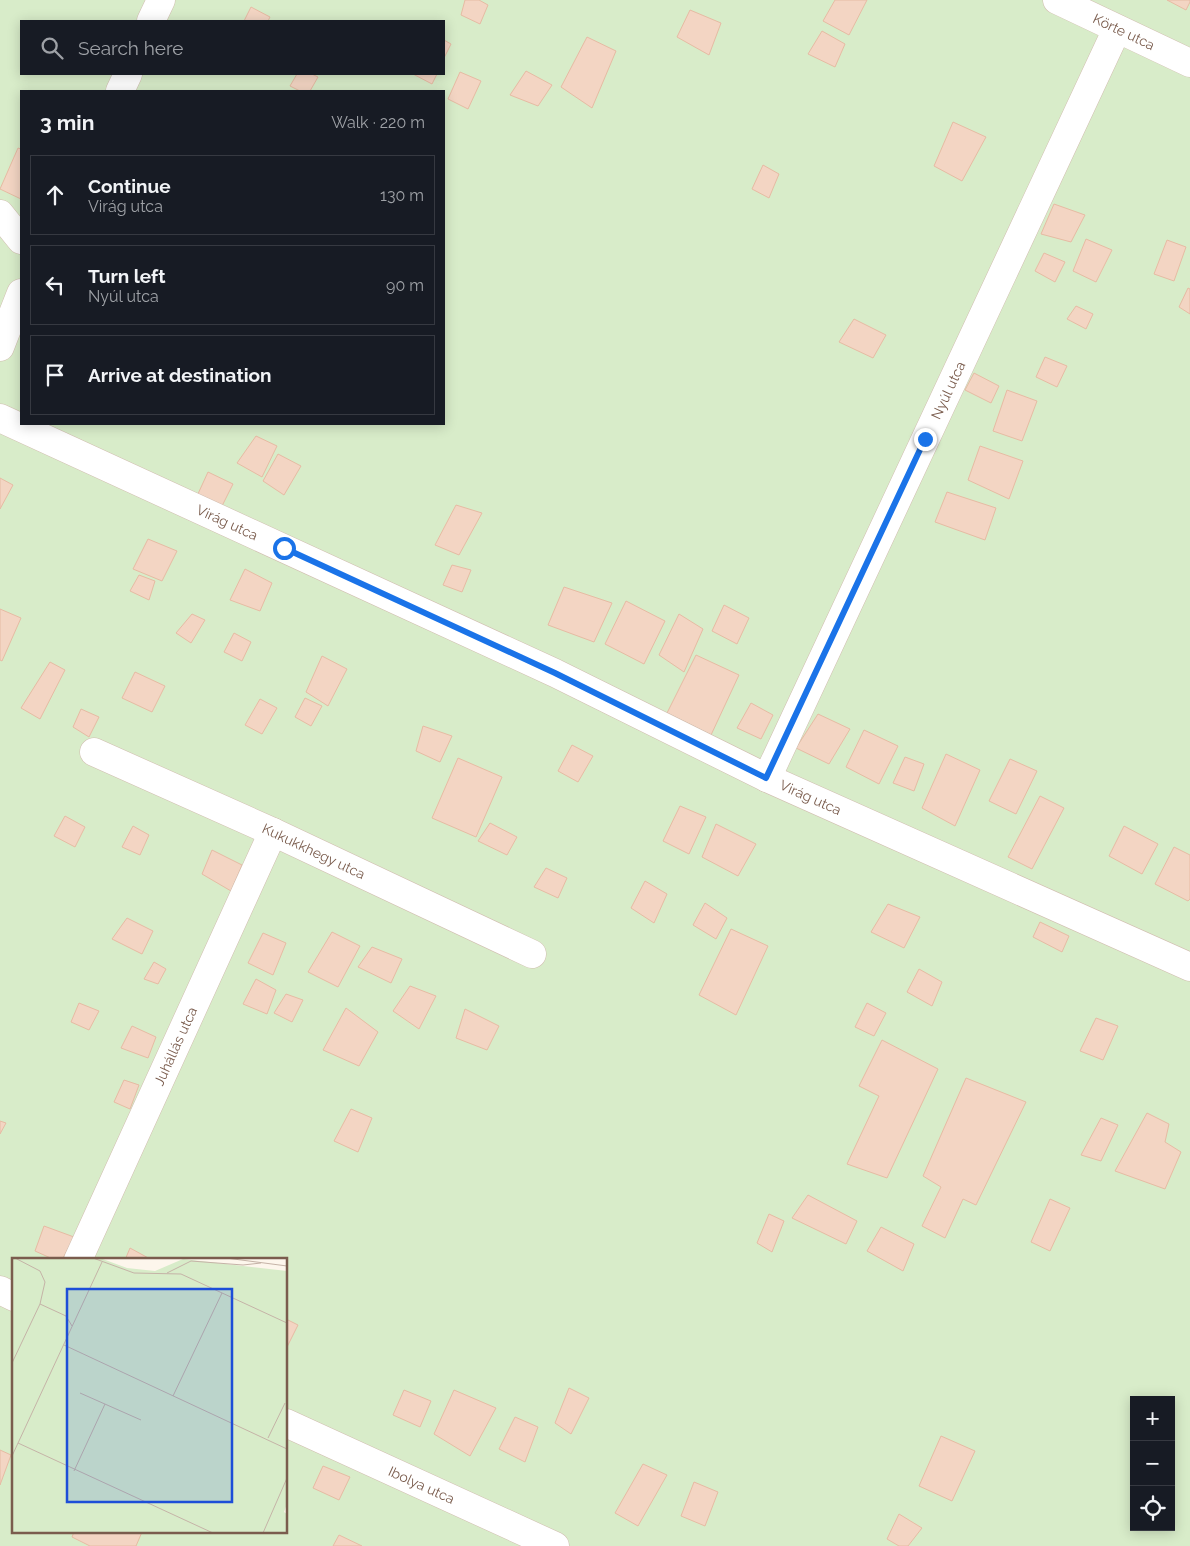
<!DOCTYPE html>
<meta charset="utf-8">
<style>
body{margin:0;font-family:Raleway,sans-serif;background:#20242c;color:#f1f3f6}
.controls{position:absolute;right:15px;bottom:15px;display:grid;overflow:hidden;border-radius:0px;box-shadow:0 2px 12px #0003}
.controls button{width:45px;height:45px;display:grid;place-items:center;padding:0;border:0;border-bottom:1px solid #363941;background:#171b24;color:#f1f3f6;font:25px sans-serif}
.stop{position:absolute;width:15px;height:15px;margin:-11px;border:4px solid #1a73e8;border-radius:50%;background:#fff}
.stop.end{background:#1a73e8;border-color:#fff;box-shadow:0 1px 5px #0008}
.list{margin:0;padding:0;list-style:none}
h2{display:flex;justify-content:space-between;align-items:center;height:65px;margin:0;padding:0 20px;font-size:21px}
h2 small{font-size:16px;font-weight:400;color:#9ea1a6}
.list li{display:grid;grid-template-columns:32px 1fr auto;gap:15px;align-items:center;box-sizing:border-box;height:80px;margin:0 10px 10px;padding:0 10px;border:1px solid #363941;border-radius:0px}
.list b{display:block;font-size:19px;white-space:nowrap}
.list p{margin:0;font-size:16px;white-space:nowrap;color:#9ea1a6}
.list em{font-size:16px;font-style:normal;color:#9ea1a6}
.icon{flex:none;width:28px;height:28px;fill:none;stroke:currentColor;stroke-width:2;stroke-linecap:round;stroke-linejoin:round}
.map{position:relative;flex:none;width:1190px;height:1546px;overflow:hidden}
.search{position:absolute;background:#171b24;box-shadow:0 2px 12px #0003;left:20px;top:20px;width:425px;height:55px;display:flex;align-items:center;gap:12px;box-sizing:border-box;padding:0 18px;border-radius:0px;color:#9ea1a6;font-size:19px}
.panel{position:absolute;background:#171b24;box-shadow:0 2px 12px #0003;left:20px;top:90px;width:425px;height:335px;border-radius:0px}
.map>svg:first-child{display:block}
.green{fill:#d8ecc9;fill-rule:evenodd}
.building{fill:#f3d5c3;stroke:#e6bba3}
.lines{fill:none;stroke-linecap:round;stroke-linejoin:round}
.street-casing{stroke:#d1beb0;stroke-width:29}
.street{stroke:#fff;stroke-width:28}
.route{stroke:#1a73e8;stroke-width:6}
.labels{text-anchor:middle;stroke-width:5;stroke-linejoin:round;paint-order:stroke}
.street-label{font-size:14px;fill:#7a5c4d;stroke:#fffaf3}
.inset-road{fill:none;stroke:#c5b3a7;stroke-width:1}
.view{fill:#1d4ed8;fill-opacity:0.15;stroke:#1d4ed8;stroke-width:2.5}
.inset-edge{fill:none;stroke:#7a5c4d;stroke-width:2.5}
</style>
<div class="map">
<svg width="1190" height="1546" viewBox="0 0 1190 1546">
<rect width="100%" height="100%" fill="#fdf6ec"/>
<!-- green -->
<path class="green" d="M 0,0 L 1190,0 L 1190,1546 L 0,1546 ZM 21,21 L 444,21 L 444,74 L 21,74 ZM 21,91 L 444,91 L 444,424 L 21,424 ZM 14,1260 L 286,1260 L 286,1532 L 14,1532 ZM 1134,1400 L 1171,1400 L 1171,1527 L 1134,1527 Z"/>
<!-- building -->
<path class="building" d="M 465,0 L 479,0 L 488,5 L 480,24 L 461,15 Z
M 835,0 L 867,0 L 849,35 L 823,21 Z
M 1167,0 L 1190,0 L 1190,2 L 1186,10 Z
M 251,7 L 270,17 L 268,21 L 244,21 Z
M 690,10 L 721,23 L 709,55 L 677,37 Z
M 822,31 L 845,44 L 835,67 L 808,54 Z
M 587,37 L 616,51 L 592,108 L 561,87 Z
M 444,40 L 451,44 L 444,58 Z
M 526,71 L 552,85 L 538,106 L 510,95 Z
M 460,72 L 481,81 L 468,109 L 448,99 Z
M 297,74 L 312,74 L 318,77 L 310,91 L 300,91 L 290,86 Z
M 413,74 L 437,74 L 432,84 Z
M 953,122 L 986,137 L 962,181 L 934,166 Z
M 18,148 L 21,149 L 21,199 L 0,189 Z
M 763,165 L 779,174 L 769,198 L 752,189 Z
M 1054,204 L 1085,215 L 1071,242 L 1041,234 Z
M 1086,239 L 1112,250 L 1096,282 L 1073,271 Z
M 1167,240 L 1186,247 L 1174,281 L 1154,274 Z
M 1044,253 L 1065,262 L 1055,282 L 1035,271 Z
M 1188,288 L 1190,289 L 1190,314 L 1179,307 Z
M 1076,306 L 1093,314 L 1086,329 L 1067,319 Z
M 854,319 L 886,335 L 873,358 L 839,342 Z
M 1045,357 L 1067,366 L 1057,387 L 1036,377 Z
M 974,373 L 999,386 L 991,403 L 965,390 Z
M 1007,390 L 1037,401 L 1022,441 L 993,431 Z
M 256,436 L 277,446 L 262,477 L 237,463 Z
M 980,446 L 1023,461 L 1009,499 L 968,480 Z
M 278,454 L 301,466 L 284,495 L 263,481 Z
M 208,472 L 233,484 L 221,508 L 197,496 Z
M 0,478 L 13,485 L 0,509 Z
M 947,492 L 996,508 L 985,540 L 935,522 Z
M 456,505 L 482,513 L 459,555 L 435,545 Z
M 148,539 L 177,551 L 162,581 L 133,569 Z
M 452,565 L 471,570 L 462,592 L 443,585 Z
M 245,569 L 272,583 L 260,611 L 230,600 Z
M 139,575 L 155,581 L 149,600 L 130,591 Z
M 564,587 L 612,603 L 594,642 L 548,625 Z
M 626,601 L 665,621 L 644,664 L 605,644 Z
M 724,605 L 749,618 L 737,644 L 712,631 Z
M 0,609 L 21,618 L 2,661 L 0,660 Z
M 192,614 L 205,620 L 191,643 L 176,633 Z
M 679,614 L 703,629 L 684,672 L 659,655 Z
M 234,633 L 251,642 L 242,661 L 224,652 Z
M 696,655 L 739,675 L 711,735 L 667,713 Z
M 322,656 L 347,669 L 328,706 L 306,692 Z
M 50,662 L 65,670 L 40,719 L 21,708 Z
M 135,672 L 165,686 L 152,712 L 122,698 Z
M 305,698 L 322,706 L 311,726 L 295,717 Z
M 260,699 L 277,708 L 262,734 L 245,725 Z
M 751,703 L 773,715 L 761,739 L 737,728 Z
M 81,709 L 99,717 L 89,737 L 73,727 Z
M 818,714 L 850,729 L 829,764 L 796,748 Z
M 423,726 L 452,736 L 440,762 L 416,751 Z
M 864,730 L 898,746 L 879,784 L 846,767 Z
M 572,745 L 593,756 L 578,782 L 558,771 Z
M 946,754 L 980,770 L 955,826 L 922,808 Z
M 905,757 L 924,764 L 914,791 L 893,783 Z
M 458,758 L 502,777 L 476,837 L 432,818 Z
M 1010,759 L 1037,771 L 1016,814 L 989,801 Z
M 1040,796 L 1064,808 L 1032,869 L 1008,857 Z
M 680,806 L 706,817 L 689,854 L 663,841 Z
M 65,816 L 85,827 L 75,847 L 54,836 Z
M 490,823 L 517,837 L 507,855 L 478,841 Z
M 716,824 L 756,844 L 738,876 L 702,857 Z
M 133,826 L 149,835 L 140,855 L 122,847 Z
M 1124,826 L 1158,844 L 1142,874 L 1109,856 Z
M 1174,847 L 1190,855 L 1190,899 L 1188,901 L 1155,884 Z
M 212,850 L 242,865 L 231,891 L 202,874 Z
M 546,868 L 567,878 L 558,898 L 534,887 Z
M 645,881 L 667,894 L 654,923 L 631,908 Z
M 705,903 L 727,918 L 716,939 L 693,925 Z
M 888,904 L 920,917 L 904,948 L 871,932 Z
M 127,918 L 153,931 L 142,954 L 112,939 Z
M 1040,922 L 1069,936 L 1062,952 L 1033,937 Z
M 731,929 L 768,946 L 736,1015 L 699,995 Z
M 332,932 L 360,946 L 338,987 L 308,972 Z
M 263,933 L 286,943 L 273,975 L 248,963 Z
M 372,947 L 402,959 L 391,983 L 358,967 Z
M 154,962 L 166,969 L 158,984 L 144,979 Z
M 919,969 L 942,982 L 932,1006 L 907,992 Z
M 256,979 L 276,990 L 267,1014 L 243,1004 Z
M 410,986 L 436,996 L 419,1029 L 393,1011 Z
M 286,994 L 303,1000 L 292,1022 L 274,1013 Z
M 79,1003 L 99,1011 L 89,1030 L 71,1022 Z
M 867,1003 L 886,1013 L 874,1036 L 855,1027 Z
M 346,1008 L 378,1032 L 359,1066 L 323,1050 Z
M 465,1009 L 499,1026 L 487,1050 L 456,1038 Z
M 1096,1018 L 1118,1026 L 1103,1060 L 1080,1051 Z
M 132,1026 L 156,1037 L 148,1058 L 121,1048 Z
M 882,1040 L 938,1069 L 887,1178 L 847,1164 L 879,1096 L 859,1086 Z
M 966,1078 L 1026,1102 L 976,1205 L 963,1199 L 945,1238 L 922,1226 L 941,1187 L 923,1176 Z
M 124,1080 L 139,1085 L 130,1109 L 114,1102 Z
M 351,1109 L 372,1118 L 358,1152 L 334,1141 Z
M 1147,1113 L 1169,1124 L 1165,1142 L 1181,1152 L 1165,1189 L 1115,1171 Z
M 1101,1118 L 1118,1125 L 1101,1161 L 1081,1155 Z
M 0,1121 L 6,1123 L 0,1134 Z
M 808,1195 L 857,1221 L 846,1244 L 792,1218 Z
M 1050,1199 L 1070,1208 L 1050,1251 L 1031,1242 Z
M 769,1214 L 784,1221 L 772,1252 L 757,1243 Z
M 44,1226 L 74,1237 L 62,1260 L 55,1260 L 35,1251 Z
M 881,1227 L 914,1244 L 903,1271 L 867,1251 Z
M 130,1248 L 152,1260 L 125,1260 Z
M 286,1319 L 298,1325 L 286,1349 Z
M 569,1388 L 589,1398 L 571,1434 L 555,1423 Z
M 404,1390 L 431,1401 L 420,1427 L 393,1415 Z
M 454,1390 L 496,1408 L 470,1456 L 434,1434 Z
M 515,1417 L 538,1427 L 525,1462 L 499,1449 Z
M 941,1436 L 975,1451 L 952,1501 L 919,1486 Z
M 0,1450 L 11,1455 L 0,1485 Z
M 643,1464 L 667,1475 L 638,1526 L 615,1513 Z
M 323,1466 L 350,1477 L 339,1500 L 313,1488 Z
M 694,1482 L 718,1492 L 705,1526 L 681,1516 Z
M 899,1514 L 922,1528 L 908,1546 L 899,1546 L 887,1539 Z
M 74,1532 L 142,1532 L 136,1546 L 90,1546 L 72,1537 Z
M 339,1535 L 362,1546 L 333,1546 Z"/>
<g class="lines">
<!-- street casing -->
<g class="street-casing">
<g id="street">
<path id="s1" d="M 1057,0 L 1190,63"/>
<path d="M 151,21 L 161,0"/>
<path d="M 120,91 L 128,74"/>
<path d="M 0,214 L 21,240"/>
<path d="M 0,347 L 21,293"/>
<path id="s2" d="M 0,418 L 555,673 L 767,778 L 1190,967"/>
<path id="s3" d="M 94,752 L 273,832 L 532,954"/>
<path id="s4" d="M 767,778 L 1117,29"/>
<path id="s5" d="M 78,1260 L 273,832"/>
<path d="M 0,1290 L 14,1297"/>
<path id="s6" d="M 286,1423 L 555,1546"/>
</g>
</g>
<!-- street -->
<use href="#street" class="street"/>
</g>
<g class="lines">
<!-- route -->
<path class="route" d="M 284,548 L 555,673 L 766,778 L 925,439"/>
</g>
<g class="labels">
<!-- street labels -->
<g class="street-label">
<text dy="5" stroke="none"><textPath href="#s1" startOffset="74">Körte utca</textPath></text>
<text dy="5" stroke="none"><textPath href="#s4" startOffset="428">Nyúl utca</textPath></text>
<text dy="5" stroke="none"><textPath href="#s2" startOffset="250">Virág utca</textPath></text>
<text dy="5" stroke="none"><textPath href="#s2" startOffset="895">Virág utca</textPath></text>
<text dy="5" stroke="none"><textPath href="#s3" startOffset="241">Kukukkhegy utca</textPath></text>
<text dy="5" stroke="none"><textPath href="#s5" startOffset="235">Juhállás utca</textPath></text>
<text dy="5" stroke="none"><textPath href="#s6" startOffset="149">Ibolya utca</textPath></text>
</g>
</g>
<!-- overview -->
<g transform="translate(12 1258)">
<rect width="275" height="275" fill="#fdf6ec"/>
<path d="M 0,0 L 88,0 L 115,10 L 143,13 L 171,1 L 275,13 L 275,246 L 272,254 L 275,256 L 275,275 L 0,275 Z" fill="#d8ecc9"/>
<path class="inset-road" d="M 81,0 L 122,15 L 169,16 L 275,65M 214,0 L 275,8M 155,15 L 179,3 L 231,7 L 249,5M 28,46 L 54,58 L 60,68M 52,87 L 275,191M 0,105 L 28,46 L 33,24 L 28,13 L 3,0M 68,135 L 129,162M 161,138 L 210,35M 256,180 L 273,145M 6,185 L 201,275M 0,198 L 90,4M 62,213 L 93,146M 251,275 L 275,220"/>
<path class="view" d="M 55,31 L 220,31 L 220,244 L 55,244 Z"/>
<rect width="275" height="275" class="inset-edge"/>
</g>
</svg>
<div class="controls">
<button>+</button>
<button>−</button>
<button><svg class="icon" aria-label="locate" viewBox="0 0 24 24"><circle cx="12" cy="12" r="6"/><path d="M12 2v4M12 18v4M2 12h4M18 12h4"/></svg></button>
</div>
<div class="stop" style="left:284px;top:548px"></div>
<div class="stop end" style="left:925px;top:439px"></div>
<div class="search"><svg class="icon" aria-label="search" viewBox="0 0 24 24"><circle cx="10" cy="10" r="6"/><path d="M15 15l6 6"/></svg>Search here</div>
<section class="panel">
<h2>3 min<small>Walk · 220 m</small></h2>
<ul class="list">
<li><svg class="icon" aria-label="ahead" viewBox="0 0 24 24"><path d="M12 20V5M6 11l6-6 6 6"/></svg><div><b>Continue</b><p>Virág utca</p></div><em>130 m</em></li>
<li><svg class="icon" aria-label="left" viewBox="0 0 24 24"><path d="M17 20v-9H6M10 6l-5 5 5 5"/></svg><div><b>Turn left</b><p>Nyúl utca</p></div><em>90 m</em></li>
<li><svg class="icon" aria-label="arrive" viewBox="0 0 24 24"><path d="M6 21V4h12l-3 4 3 4H6"/></svg><div><b>Arrive at destination</b></div></li>
</ul>
</section>
</div>
